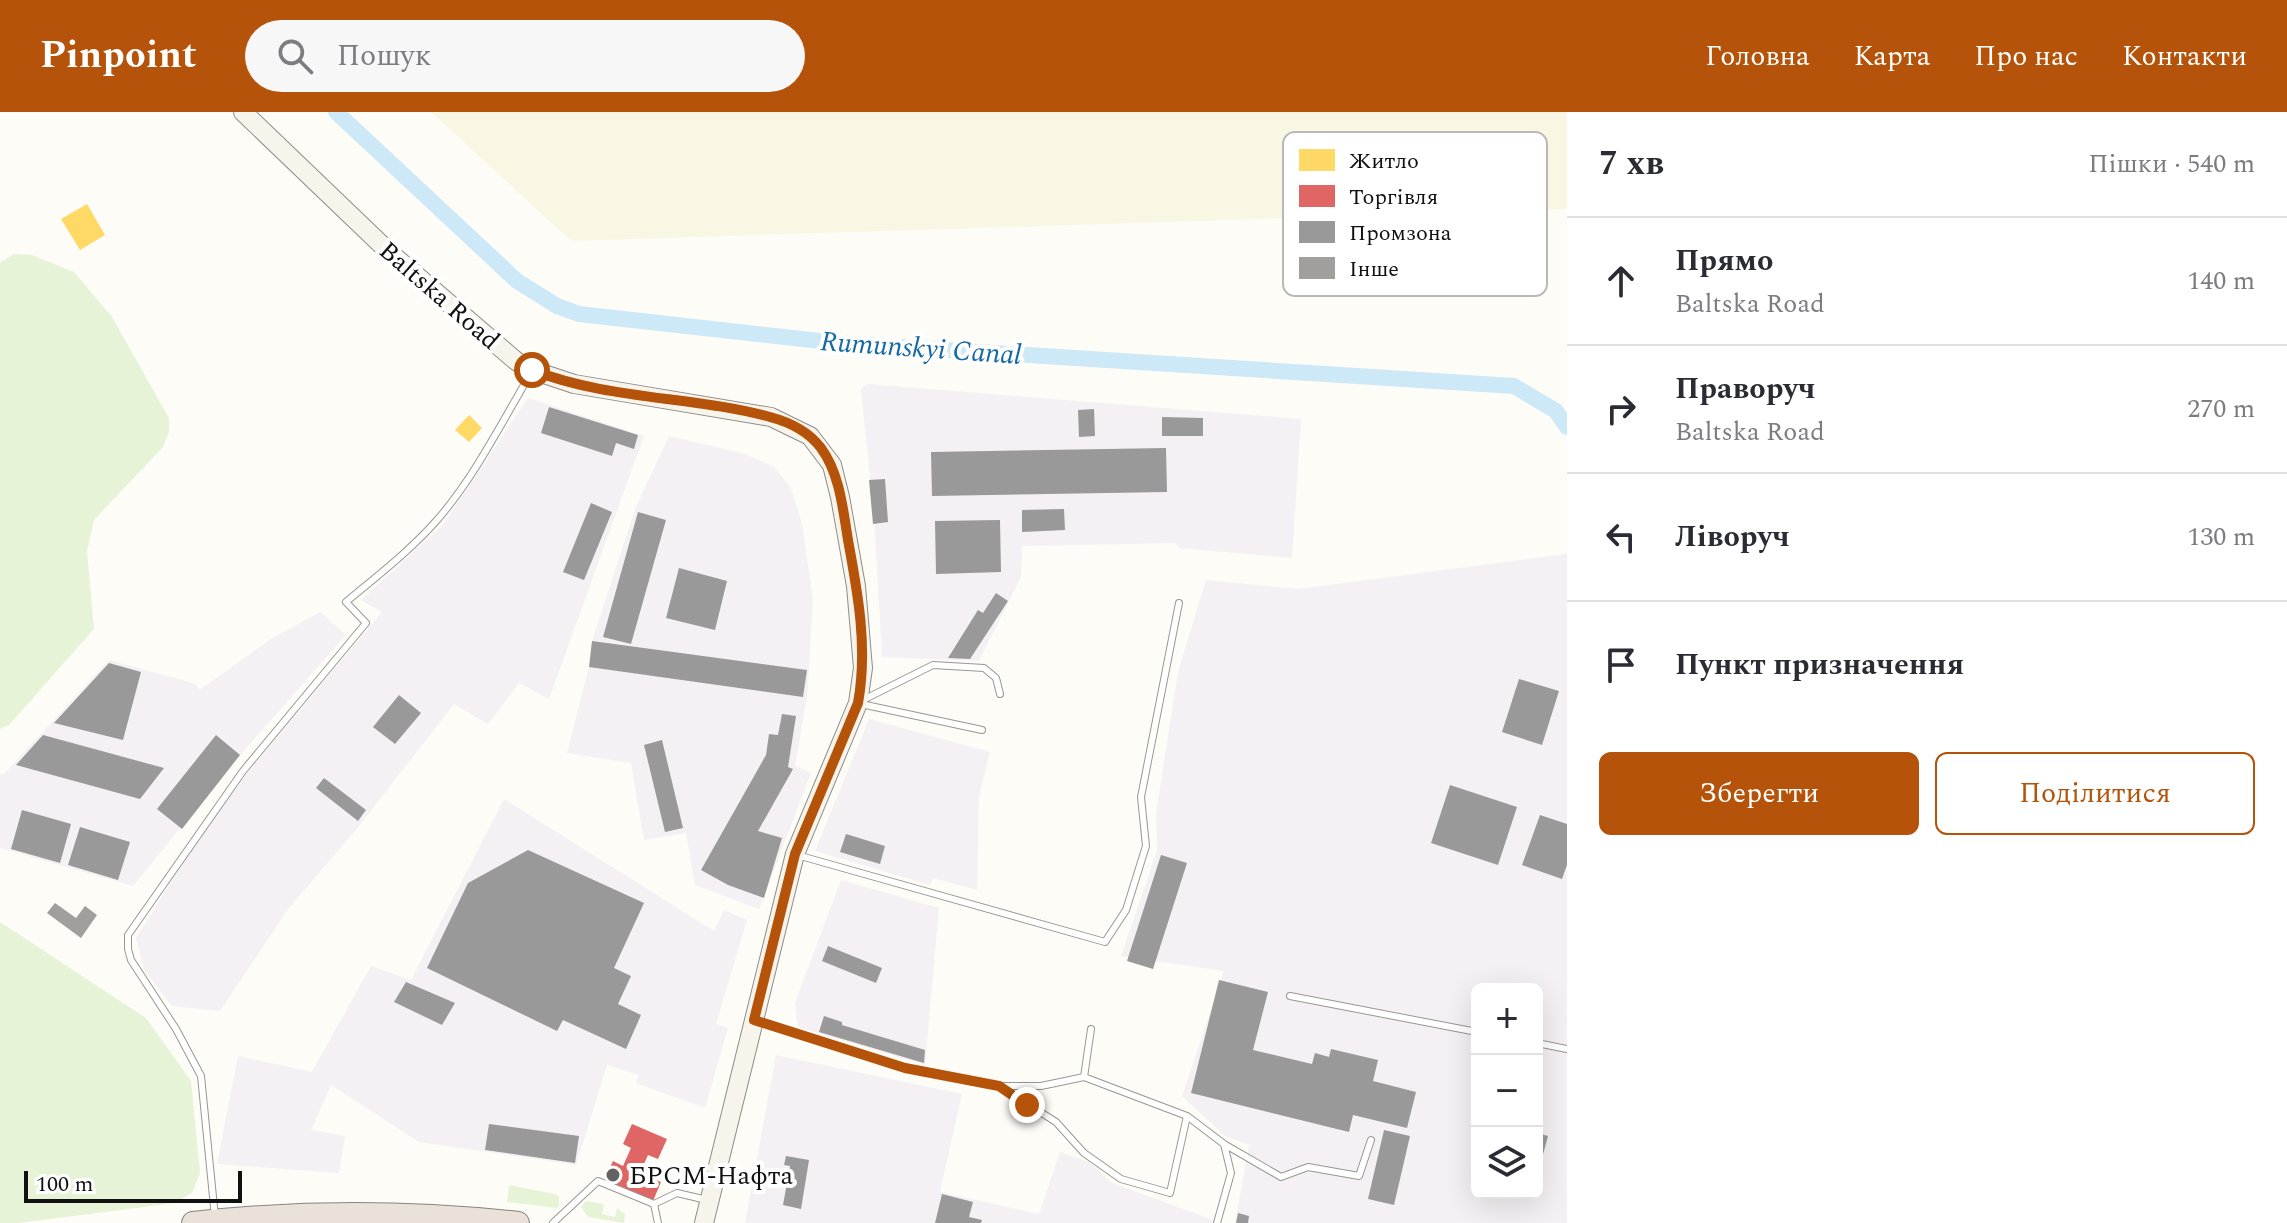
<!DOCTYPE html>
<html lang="uk">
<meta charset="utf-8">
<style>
body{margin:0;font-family:Spectral,serif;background:#f7f7f7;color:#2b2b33}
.controls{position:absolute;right:24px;bottom:24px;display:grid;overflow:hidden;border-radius:12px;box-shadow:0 8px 32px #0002}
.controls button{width:72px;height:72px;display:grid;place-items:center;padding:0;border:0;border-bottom:2px solid #e1e1e2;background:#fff;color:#2b2b33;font:40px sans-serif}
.scale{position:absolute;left:24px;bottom:20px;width:218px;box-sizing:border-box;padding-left:8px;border:4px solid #111;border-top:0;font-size:22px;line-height:28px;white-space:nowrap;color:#111;-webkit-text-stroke:6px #fff;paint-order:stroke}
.stop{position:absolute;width:24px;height:24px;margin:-18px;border:6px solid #b45309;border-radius:50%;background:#fff}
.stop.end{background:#b45309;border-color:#fff;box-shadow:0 2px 8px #0008}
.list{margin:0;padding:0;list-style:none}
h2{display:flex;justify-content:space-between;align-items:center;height:104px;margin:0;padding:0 32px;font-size:34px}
h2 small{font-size:26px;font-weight:400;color:#7c7c81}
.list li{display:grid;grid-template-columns:52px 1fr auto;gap:24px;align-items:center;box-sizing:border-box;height:128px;padding:0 32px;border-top:2px solid #e1e1e2}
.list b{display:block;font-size:30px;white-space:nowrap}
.list p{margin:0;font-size:26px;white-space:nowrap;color:#7c7c81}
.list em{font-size:26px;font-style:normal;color:#7c7c81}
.actions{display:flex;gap:16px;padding:24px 32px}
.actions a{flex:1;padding:18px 0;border:2px solid #b45309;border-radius:12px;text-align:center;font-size:28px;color:#b45309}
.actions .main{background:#b45309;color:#fff}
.icon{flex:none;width:44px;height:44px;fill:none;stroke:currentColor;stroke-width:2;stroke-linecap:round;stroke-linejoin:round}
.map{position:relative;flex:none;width:1567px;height:1111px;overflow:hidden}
header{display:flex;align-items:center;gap:48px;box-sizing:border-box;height:112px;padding:0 40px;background:#b45309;color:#fff}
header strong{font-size:38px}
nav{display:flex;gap:44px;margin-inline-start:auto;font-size:28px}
.search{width:560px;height:72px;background:#f7f7f7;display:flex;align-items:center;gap:20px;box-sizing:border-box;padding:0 28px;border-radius:44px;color:#7c7c81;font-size:30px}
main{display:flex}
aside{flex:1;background:#fff}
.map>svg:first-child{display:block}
.industrial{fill:#f5f0f3;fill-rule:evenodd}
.farmland{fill:#f9f7e4}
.green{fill:#e7f3d7}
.homes{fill:#ffd966}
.shops{fill:#e06666}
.industry{fill:#999}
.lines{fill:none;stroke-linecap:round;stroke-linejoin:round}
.canal{stroke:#cde8f7;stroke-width:16}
.building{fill:#a19f9c}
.lane-casing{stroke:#979795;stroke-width:8}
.secondary-casing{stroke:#8e8d8b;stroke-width:20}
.highway-casing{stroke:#858482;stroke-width:24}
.lane{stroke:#fffffe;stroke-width:6}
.secondary{stroke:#f6f4eb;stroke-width:18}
.highway{stroke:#eae1d8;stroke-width:22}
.route{stroke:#b45309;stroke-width:10}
.poi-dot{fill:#646362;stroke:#fff;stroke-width:3}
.labels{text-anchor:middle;stroke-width:8;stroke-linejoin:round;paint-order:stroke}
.street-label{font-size:26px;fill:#111;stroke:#fff}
.poi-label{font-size:26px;fill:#111;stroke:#fff;text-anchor:start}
.water-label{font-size:28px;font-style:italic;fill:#1768a6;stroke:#fff}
.key{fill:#fff;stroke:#b8b8b8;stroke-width:2}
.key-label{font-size:22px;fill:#111}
</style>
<header>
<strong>Pinpoint</strong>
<div class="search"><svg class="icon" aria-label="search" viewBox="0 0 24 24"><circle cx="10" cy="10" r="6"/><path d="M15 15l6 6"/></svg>Пошук</div>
<nav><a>Головна</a><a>Карта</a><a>Про нас</a><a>Контакти</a></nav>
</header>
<main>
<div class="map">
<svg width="1567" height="1111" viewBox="0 0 1567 1111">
<rect width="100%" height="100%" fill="#fdfcf7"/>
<!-- industrial -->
<path class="industrial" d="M 867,272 L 1301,307 L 1292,446 L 1180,436 L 1175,431 L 1022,434 L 1021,465 L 979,549 L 882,545 L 874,404 L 861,277 Z
M 528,286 L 644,324 L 549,587 L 519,571 L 488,612 L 454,592 L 355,719 L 289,796 L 220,899 L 172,894 L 145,859 L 136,826 L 201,723 L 247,662 L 382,500 L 361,488 L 442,414 Z
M 669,324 L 745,342 L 774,355 L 791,376 L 802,412 L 813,488 L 807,585 L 795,654 L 811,661 L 759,797 L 695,773 L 686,721 L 644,728 L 631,651 L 567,641 L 589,555 L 592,529 L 636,395 Z
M 1567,442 L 1567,1111 L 1235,1111 L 1249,1033 L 1225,1024 L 1182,984 L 1224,859 L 1121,844 L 1157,739 L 1156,702 L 1178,560 L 1206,468 L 1298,477 ZM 1477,877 L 1537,877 L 1537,1081 L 1477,1081 Z
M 320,500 L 346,523 L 240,643 L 133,774 L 0,736 L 0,662 L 4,662 L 109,548 L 196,572 L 199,578 L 271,527 Z
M 869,607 L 990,640 L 979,684 L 977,778 L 933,766 L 930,773 L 815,739 Z
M 504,687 L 714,819 L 724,798 L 747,808 L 716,912 L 728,916 L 705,996 L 636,971 L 639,963 L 607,953 L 576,1053 L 419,1030 L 331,973 L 311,1018 L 345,1024 L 339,1061 L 217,1052 L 238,944 L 312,960 L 371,854 L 411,868 Z
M 841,768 L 939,796 L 925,953 L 798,915 L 795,891 Z
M 776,943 L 962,982 L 940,1080 L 1039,1102 L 1060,1040 L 1089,1050 L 1112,1071 L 1213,1108 L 1212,1111 L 745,1111 Z"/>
<!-- farmland -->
<path class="farmland" d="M 431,0 L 1567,0 L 1567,97 L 571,129 Z"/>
<!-- green -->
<path class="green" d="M 14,142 L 32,143 L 74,160 L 112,205 L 169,306 L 169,320 L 163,335 L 94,408 L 87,439 L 94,517 L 9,613 L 0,617 L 0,151 Z
M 0,810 L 146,906 L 191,969 L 200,1061 L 192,1081 L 175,1091 L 19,1111 L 0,1111 Z
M 509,1073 L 555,1082 L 559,1085 L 559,1094 L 557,1096 L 507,1090 Z
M 586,1089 L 604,1092 L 602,1102 L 615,1105 L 617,1096 L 625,1102 L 624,1111 L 588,1105 L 581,1095 Z"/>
<!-- homes -->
<path class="homes" d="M 87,92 L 105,123 L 80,138 L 61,107 Z
M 469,303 L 482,316 L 469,330 L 455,318 Z"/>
<!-- shops -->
<path class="shops" d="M 632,1012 L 667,1027 L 658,1047 L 648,1043 L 640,1061 L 661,1070 L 653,1089 L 604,1068 L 613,1049 L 623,1054 L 631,1036 L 623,1032 Z"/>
<!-- industry -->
<path class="industry" d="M 549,295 L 638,323 L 634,337 L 616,331 L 612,344 L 541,321 Z
M 1094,297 L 1095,324 L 1079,325 L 1078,298 Z
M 1162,305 L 1203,306 L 1203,324 L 1162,324 Z
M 1166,336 L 1167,380 L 932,384 L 931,340 Z
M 885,367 L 888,410 L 873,412 L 869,368 Z
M 591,391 L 612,400 L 584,468 L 563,460 Z
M 1064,397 L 1065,418 L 1022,420 L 1022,398 Z
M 638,400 L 666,408 L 631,532 L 603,525 Z
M 1000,408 L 1001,460 L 936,462 L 935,409 Z
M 679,456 L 727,469 L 715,518 L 666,506 Z
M 996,481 L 1008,489 L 970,547 L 948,546 L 978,498 L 983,501 Z
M 592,529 L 807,558 L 803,585 L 589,555 Z
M 109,551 L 141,560 L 123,628 L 54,611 Z
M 1519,567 L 1559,579 L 1542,633 L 1502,620 Z
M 399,583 L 421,601 L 395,632 L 373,615 Z
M 782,602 L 796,604 L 788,655 L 793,657 L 758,719 L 782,726 L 764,786 L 728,773 L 701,758 L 766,643 L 769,622 L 778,623 Z
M 43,623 L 164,656 L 140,687 L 16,653 Z
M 216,623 L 240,643 L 182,717 L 157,697 Z
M 662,628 L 683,716 L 665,720 L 644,633 Z
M 324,666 L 366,698 L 358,709 L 316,676 Z
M 1450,673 L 1517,695 L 1498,753 L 1431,731 Z
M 22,698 L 71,712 L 60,751 L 11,737 Z
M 1540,703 L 1567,712 L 1567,753 L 1562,767 L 1522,753 Z
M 80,715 L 130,730 L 118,768 L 68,753 Z
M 846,722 L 885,734 L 880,752 L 840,740 Z
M 528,738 L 644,791 L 614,856 L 631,864 L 618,892 L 641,903 L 626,937 L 563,908 L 557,919 L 427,856 L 468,771 Z
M 1161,743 L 1187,751 L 1153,857 L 1127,849 Z
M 828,834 L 882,856 L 876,871 L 822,849 Z
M 1219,868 L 1268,880 L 1253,938 L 1312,952 L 1315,941 L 1329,945 L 1331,937 L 1378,948 L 1373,969 L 1416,980 L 1407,1016 L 1353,1003 L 1349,1020 L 1191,981 Z
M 406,870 L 455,891 L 442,913 L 394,890 Z
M 824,904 L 842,910 L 842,913 L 925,938 L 924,951 L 819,920 Z
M 489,1012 L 579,1024 L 575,1051 L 485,1038 Z
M 1384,1018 L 1410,1024 L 1394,1093 L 1368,1087 Z
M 1537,1021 L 1548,1024 L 1538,1061 L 1537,1061 Z
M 786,1044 L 809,1048 L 801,1097 L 783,1093 L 790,1054 L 784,1053 Z
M 942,1082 L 973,1090 L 969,1105 L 982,1108 L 981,1111 L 935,1111 Z
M 1238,1101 L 1249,1104 L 1248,1111 L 1236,1111 Z"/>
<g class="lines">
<!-- canal -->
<path class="canal" d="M 336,0 L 517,169 L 557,194 L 579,202 L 838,231 L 1514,274 L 1556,299 L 1567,315"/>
</g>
<!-- building -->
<path class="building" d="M 55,791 L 76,806 L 85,794 L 97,803 L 81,826 L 47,801 Z"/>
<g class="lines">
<!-- lane casing -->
<g class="lane-casing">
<path id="lane" d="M 861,589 L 933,553 L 984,556 L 996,566 L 1000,582
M 861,592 L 982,618
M 797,743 L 1105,830 L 1126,798 L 1146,734 L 1141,685 L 1179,491
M 1290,884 L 1477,920
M 756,908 L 905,956 L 999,974 L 1041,974 L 1084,965 L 1187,1004 L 1224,1032 L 1231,1061 L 1217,1111
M 1537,931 L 1567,937
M 1084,965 L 1091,917
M 999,974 L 1056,1010 L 1084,1041 L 1121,1067 L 1170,1081 L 1187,1004
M 1224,1032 L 1281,1065 L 1308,1055 L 1359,1064 L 1371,1028
M 654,1092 L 677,1081 L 707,1088
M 215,1105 L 201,964 L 176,917 L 131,848 L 128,837 L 128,823 L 243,659 L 366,511 L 346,490 C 377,464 411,438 438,407 C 475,364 502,310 531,261
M 553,1111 L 598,1069 L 654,1092 L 658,1111"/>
</g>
<!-- secondary casing -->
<g class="secondary-casing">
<path id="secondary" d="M 243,0 L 389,140 L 516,249 L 532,258 L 574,272 L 771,305 L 810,324 L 832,353 L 840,385 L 856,474 L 863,556 L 858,591 L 795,742 L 704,1111"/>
</g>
<!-- highway casing -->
<g class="highway-casing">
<path id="highway" d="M 193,1111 C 301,1099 409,1099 518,1111"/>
</g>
<!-- lane -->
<use href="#lane" class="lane"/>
<!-- secondary -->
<use href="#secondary" class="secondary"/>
<!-- highway -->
<use href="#highway" class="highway"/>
</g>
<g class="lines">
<!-- route -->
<path class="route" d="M 532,258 C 608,288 693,284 770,305 C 789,310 809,320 821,336 C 840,362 843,398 848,428 C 858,482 868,536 858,591 L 795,742 L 754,908 L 905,956 L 999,974 L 1027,993"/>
</g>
<!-- markers -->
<circle class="poi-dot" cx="613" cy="1063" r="8"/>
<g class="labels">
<!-- street labels -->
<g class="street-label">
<text transform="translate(440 183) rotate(41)" y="9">Baltska Road</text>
</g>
<!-- poi labels -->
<g class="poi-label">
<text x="629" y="1072">БРСМ-Нафта</text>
</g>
<!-- water labels -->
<g class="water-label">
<text transform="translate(921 235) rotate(4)" y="10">Rumunskyi Canal</text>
</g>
</g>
<!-- legend -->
<rect x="1283" y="20" width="264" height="164" rx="12" class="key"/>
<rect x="1299" y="37" width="36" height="22" fill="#ffd966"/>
<rect x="1299" y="73" width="36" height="22" fill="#e06666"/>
<rect x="1299" y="109" width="36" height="22" fill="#999"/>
<rect x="1299" y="145" width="36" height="22" fill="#a19f9c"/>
<g class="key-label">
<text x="1349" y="56">Житло</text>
<text x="1349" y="92">Торгівля</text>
<text x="1349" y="128">Промзона</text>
<text x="1349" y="164">Інше</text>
</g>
</svg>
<div class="controls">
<button>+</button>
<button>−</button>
<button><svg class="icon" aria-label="layers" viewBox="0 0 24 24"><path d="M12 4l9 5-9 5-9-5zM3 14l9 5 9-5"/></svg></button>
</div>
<div class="scale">100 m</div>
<div class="stop" style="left:532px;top:258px"></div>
<div class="stop end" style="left:1027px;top:993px"></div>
</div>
<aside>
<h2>7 хв<small>Пішки · 540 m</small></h2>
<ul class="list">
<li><svg class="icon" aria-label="ahead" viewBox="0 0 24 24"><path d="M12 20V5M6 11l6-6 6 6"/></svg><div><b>Прямо</b><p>Baltska Road</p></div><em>140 m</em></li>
<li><svg class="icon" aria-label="right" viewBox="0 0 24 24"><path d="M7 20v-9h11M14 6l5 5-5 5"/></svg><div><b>Праворуч</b><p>Baltska Road</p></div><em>270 m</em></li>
<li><svg class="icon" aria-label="left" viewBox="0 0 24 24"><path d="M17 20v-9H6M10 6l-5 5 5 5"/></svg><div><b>Ліворуч</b></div><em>130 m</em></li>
<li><svg class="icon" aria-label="arrive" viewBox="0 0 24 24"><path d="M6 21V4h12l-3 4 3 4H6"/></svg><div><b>Пункт призначення</b></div></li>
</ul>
<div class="actions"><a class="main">Зберегти</a><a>Поділитися</a></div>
</aside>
</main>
